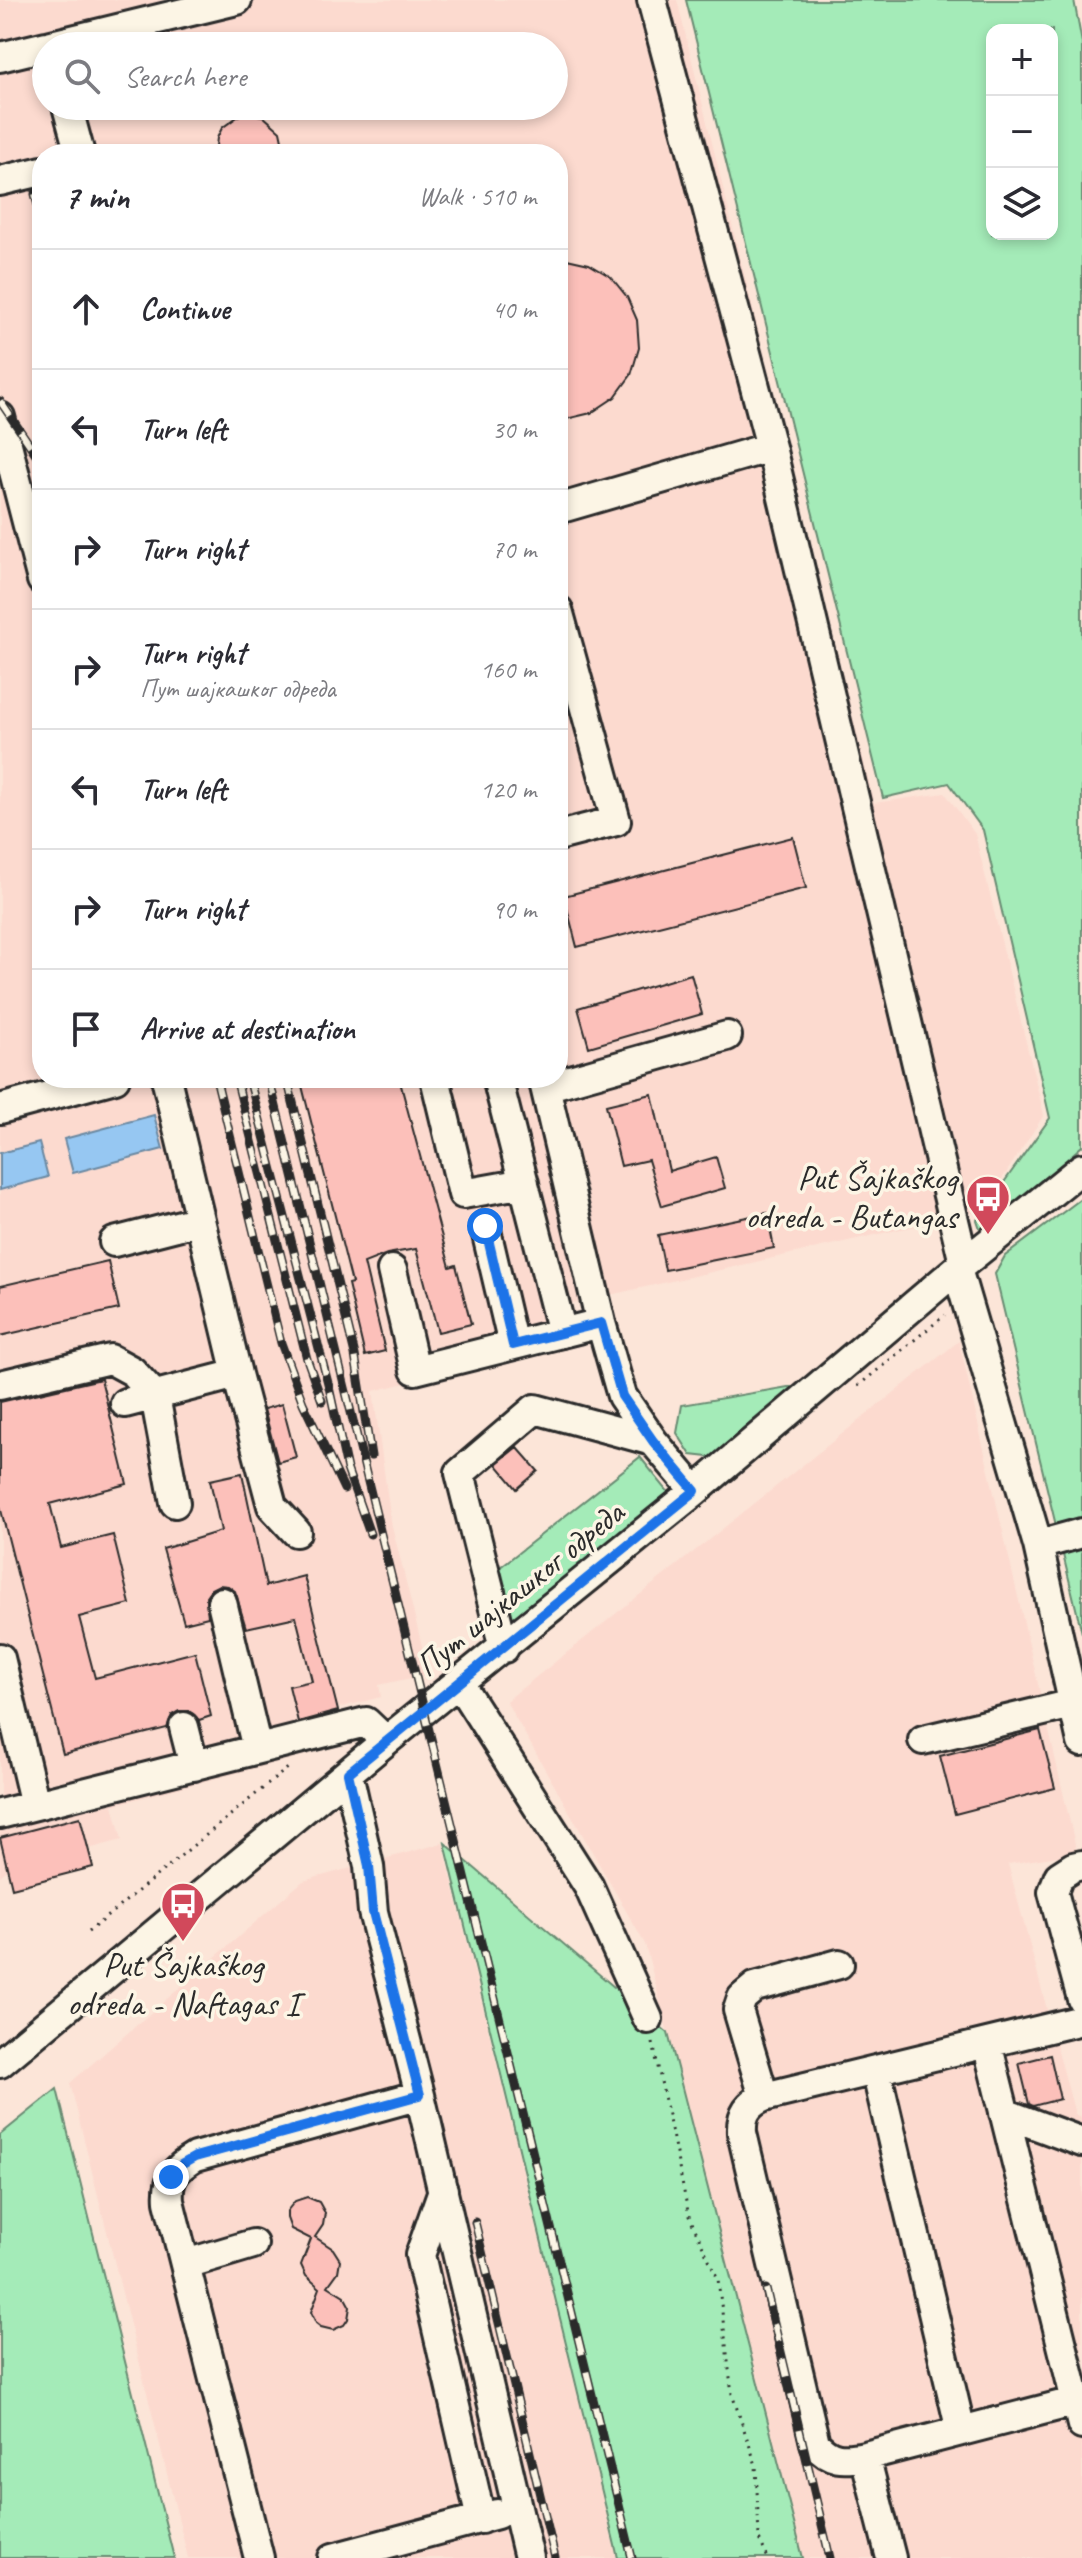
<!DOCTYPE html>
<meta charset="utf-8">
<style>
body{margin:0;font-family:Caveat,sans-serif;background:#f7f7f7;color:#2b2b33}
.controls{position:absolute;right:24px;top:24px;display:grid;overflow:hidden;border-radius:16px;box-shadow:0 4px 12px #0003}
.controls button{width:72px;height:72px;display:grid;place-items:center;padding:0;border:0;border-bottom:2px solid #e1e1e2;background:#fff;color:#2b2b33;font:40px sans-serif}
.stop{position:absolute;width:24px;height:24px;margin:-18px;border:6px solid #1a73e8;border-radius:50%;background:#fff}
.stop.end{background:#1a73e8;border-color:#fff;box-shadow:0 2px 8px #0008}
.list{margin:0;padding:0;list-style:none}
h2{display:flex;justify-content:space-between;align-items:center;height:104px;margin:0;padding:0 32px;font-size:34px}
h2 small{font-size:26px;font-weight:400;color:#7c7c81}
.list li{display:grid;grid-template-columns:52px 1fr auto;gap:24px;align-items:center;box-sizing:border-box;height:120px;padding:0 32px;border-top:2px solid #e1e1e2}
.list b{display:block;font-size:30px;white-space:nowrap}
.list p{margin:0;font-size:26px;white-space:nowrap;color:#7c7c81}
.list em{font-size:26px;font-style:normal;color:#7c7c81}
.icon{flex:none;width:44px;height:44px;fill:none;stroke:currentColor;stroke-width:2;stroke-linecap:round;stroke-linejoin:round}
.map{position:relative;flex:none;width:1082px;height:2558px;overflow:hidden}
.search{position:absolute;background:#fff;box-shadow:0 4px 12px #0003;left:32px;top:32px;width:536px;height:88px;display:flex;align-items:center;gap:20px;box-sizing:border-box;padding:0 28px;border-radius:44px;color:#7c7c81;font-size:30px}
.panel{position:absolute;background:#fff;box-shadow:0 4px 12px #0003;left:32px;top:144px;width:536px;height:944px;border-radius:32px}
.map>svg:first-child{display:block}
.built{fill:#fcdacf;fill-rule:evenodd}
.green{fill:#a4ebb8;stroke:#688b72;stroke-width:2;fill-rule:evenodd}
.water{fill:#96c7f2;stroke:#6b89a2;stroke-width:2}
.building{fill:#fcc0ba;stroke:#2b2b2b;stroke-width:2}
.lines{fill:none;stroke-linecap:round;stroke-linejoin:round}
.minor-casing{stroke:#2b2b2b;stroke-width:34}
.path{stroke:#2b2b2b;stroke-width:3;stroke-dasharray:2 6;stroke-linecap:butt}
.minor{stroke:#fcf5e5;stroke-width:28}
.rail-casing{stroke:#2b2b2b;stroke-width:9}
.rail{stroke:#fcf5e5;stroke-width:6;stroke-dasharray:18;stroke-linecap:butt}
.route{stroke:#1a73e8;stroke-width:10}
.labels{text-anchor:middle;stroke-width:7;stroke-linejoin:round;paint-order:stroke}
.poi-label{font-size:34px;fill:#2b2b2b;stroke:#fcf5e5;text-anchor:end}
.street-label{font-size:34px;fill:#2b2b2b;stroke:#fcf5e5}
</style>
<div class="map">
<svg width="1082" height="2558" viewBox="0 0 1082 2558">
<rect width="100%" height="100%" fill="#fce5d8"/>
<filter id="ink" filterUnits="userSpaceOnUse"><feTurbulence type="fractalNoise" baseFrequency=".0125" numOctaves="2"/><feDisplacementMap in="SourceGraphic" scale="16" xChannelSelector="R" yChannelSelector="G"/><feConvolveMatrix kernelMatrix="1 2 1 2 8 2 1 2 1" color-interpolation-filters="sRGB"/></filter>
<g filter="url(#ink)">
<!-- built -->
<path class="built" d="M 0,0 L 677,0 L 874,803 L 945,793 L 975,834 L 1044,1115 L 981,1211 L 570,1304 L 571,1313 L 549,1348 L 373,1391 L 391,1522 L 429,1674 L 379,1685 L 381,1697 L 338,1708 L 340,1718 L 307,1744 L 309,1754 L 113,1805 L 122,1840 L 6,1871 L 0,1876 ZM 46,46 L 554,46 L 554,106 L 46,106 ZM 42,154 L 558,154 L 558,1078 L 42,1078 Z
M 959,1341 L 1077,1853 L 1008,1864 L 1075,2114 L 1082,2118 L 1082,2558 L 803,2558 L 645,1944 L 506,1701 Z
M 443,1843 L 617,2558 L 188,2558 L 70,2083 L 303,1881 Z"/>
<!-- green -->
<path class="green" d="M 686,0 L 1074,0 L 1082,43 L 1082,1146 L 982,1234 L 977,1220 L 1050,1118 L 983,830 L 949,783 L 883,798 ZM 992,30 L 1052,30 L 1052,234 L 992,234 Z
M 1082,1198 L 1082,1633 L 995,1274 L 1005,1256 Z
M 788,1387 L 800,1387 L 717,1458 L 691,1455 L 677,1433 L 682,1405 Z
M 640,1457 L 670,1494 L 511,1624 L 499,1568 Z
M 445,1843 L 668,2033 L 803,2558 L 618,2558 Z
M 57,2089 L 174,2558 L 0,2558 L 0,2135 Z"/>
<!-- water -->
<path class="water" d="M 154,1115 L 163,1149 L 73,1173 L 64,1139 Z
M 39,1143 L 48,1177 L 0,1190 L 0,1153 Z"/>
<!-- building -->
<path class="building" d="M 252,114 L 263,116 L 280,131 L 285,154 L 215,154 L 217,138 L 222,128 L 240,115 Z
M 558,257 L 589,264 L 611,277 L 627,297 L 637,320 L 639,348 L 631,375 L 615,397 L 591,413 L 558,421 Z
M 793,837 L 806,888 L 577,947 L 564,896 Z
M 691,974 L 702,1014 L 589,1047 L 578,1008 Z
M 300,1078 L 399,1078 L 450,1267 L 456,1265 L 471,1324 L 438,1332 L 416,1249 L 387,1254 L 364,1263 L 385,1351 L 365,1356 L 348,1284 L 352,1283 Z
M 652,1094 L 669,1171 L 716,1157 L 725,1188 L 662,1206 L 648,1160 L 621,1166 L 606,1105 Z
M 767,1213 L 774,1248 L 665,1270 L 658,1235 Z
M 108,1261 L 119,1309 L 0,1336 L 0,1286 Z
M 101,1379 L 127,1484 L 50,1504 L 61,1548 L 113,1535 L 130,1604 L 79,1617 L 95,1678 L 195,1652 L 211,1716 L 199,1720 L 189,1711 L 179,1711 L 172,1715 L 167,1728 L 63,1754 L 0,1506 L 0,1402 Z
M 282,1404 L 296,1457 L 278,1462 L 264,1409 Z
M 517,1447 L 538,1471 L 517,1489 L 496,1464 Z
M 242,1473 L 266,1586 L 304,1576 L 338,1711 L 298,1722 L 289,1686 L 312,1681 L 296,1617 L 246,1628 L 235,1591 L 228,1586 L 219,1585 L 211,1589 L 206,1596 L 208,1617 L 184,1623 L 163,1549 L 221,1531 L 210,1480 Z
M 1040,1730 L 1055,1788 L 955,1814 L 940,1756 Z
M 80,1817 L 93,1867 L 12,1888 L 0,1838 Z
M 1050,2055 L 1060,2099 L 1033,2106 L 1029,2104 L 1019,2063 Z
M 307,2197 L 319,2202 L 325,2213 L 323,2225 L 315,2237 L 333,2249 L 340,2260 L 338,2272 L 328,2286 L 344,2296 L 350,2307 L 348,2319 L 344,2325 L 333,2330 L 321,2327 L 316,2323 L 311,2312 L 320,2288 L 306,2276 L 301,2265 L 311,2239 L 291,2229 L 287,2218 L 287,2211 L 295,2201 Z"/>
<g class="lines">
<!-- minor casing -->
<g class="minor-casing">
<path id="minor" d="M 652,0 L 771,447 L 964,1263
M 47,46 L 237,0
M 0,57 L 46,46
M 67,106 L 80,154
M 0,181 L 42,171
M 0,417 L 42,580
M 558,509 L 771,447
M 558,610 L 616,821 L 558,836
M 166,1078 L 237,1374 L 272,1506 L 296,1532
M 435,1078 L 463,1194 L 524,1183
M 497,1078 L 562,1333
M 543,1078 L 601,1323 L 622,1396 L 653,1441 L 695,1491
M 545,1087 L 727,1036
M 0,1109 L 115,1078
M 485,1226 L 513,1345
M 114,1242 L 200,1220
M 957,1269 L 1038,1545 L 1082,1742
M 392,1270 L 415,1370 L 601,1323
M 0,1385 L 110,1359 L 132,1371 L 155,1396 L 175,1503
M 125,1403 L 237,1374
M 1038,1545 L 1082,1533
M 222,1602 L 257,1749
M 504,1648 L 460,1473 L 535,1409 L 653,1441
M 0,1658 L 35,1805
M 459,1683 L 589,1887 L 648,2019
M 184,1727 L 194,1766
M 923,1740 L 1073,1704
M 348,1773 L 369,1866 L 373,1912 L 420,2095 L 529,2558
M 0,1814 L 366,1722 L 386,1741
M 1082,1865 L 1073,1867 L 1059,1876 L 1053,1892 L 1082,1999
M 987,2043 L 1082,2425
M 0,2063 L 386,1741 L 695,1491 L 964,1263 L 1082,1168
M 876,2070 L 961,2431
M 764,2097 L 738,2010 L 742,1998 L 755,1987 L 839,1964
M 1004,2113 L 1082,2142
M 443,2190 L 420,2255 L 481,2519
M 186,2264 L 253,2244
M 1077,2401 L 865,2456 C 844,2460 830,2461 815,2443 L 742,2133 C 741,2115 747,2104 764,2097 L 1082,2020
M 865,2456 L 891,2558
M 259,2558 L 169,2201 C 167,2178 176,2168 195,2157 L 420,2095
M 333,2558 L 497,2514"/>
</g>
<!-- path -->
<path class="path" d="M 858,1386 L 945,1315
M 88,1932 L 289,1767
M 653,2043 L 689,2216 L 718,2279 L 732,2394 L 756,2465 L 759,2539 L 768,2558"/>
<!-- minor -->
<use href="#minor" class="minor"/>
<!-- rail casing -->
<g class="rail-casing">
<path id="rail" d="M 35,194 L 42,220
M 0,401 L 42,463
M 216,1078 L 281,1343 L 303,1403 L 344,1489
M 236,1078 L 307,1359 L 322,1401
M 249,1078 L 329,1387 L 347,1469 L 370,1534
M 269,1078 L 632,2558
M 287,1078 L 355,1355 L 371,1456
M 475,2222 L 555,2558
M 766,2289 L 830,2558"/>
</g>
<!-- rail -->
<use href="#rail" class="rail"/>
</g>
</g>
<g class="lines" filter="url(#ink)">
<!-- route -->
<path class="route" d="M 171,2177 L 181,2165 L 195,2157 L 420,2095 L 373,1912 L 369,1866 L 348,1773 L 695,1491 L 653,1441 L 622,1396 L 601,1323 L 513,1345 L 485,1226"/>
</g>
<!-- icons -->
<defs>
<g id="bus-pin" transform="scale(2.3)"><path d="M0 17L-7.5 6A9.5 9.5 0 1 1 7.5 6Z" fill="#d1495b" stroke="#fcf5e5"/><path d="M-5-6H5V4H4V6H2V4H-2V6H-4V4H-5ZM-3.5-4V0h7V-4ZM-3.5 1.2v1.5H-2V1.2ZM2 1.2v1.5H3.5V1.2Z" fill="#fff"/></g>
</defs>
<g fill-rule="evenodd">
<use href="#bus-pin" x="988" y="1197"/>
<use href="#bus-pin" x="183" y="1904"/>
</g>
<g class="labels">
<!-- poi labels -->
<g class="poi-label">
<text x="957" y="1189">Put Šajkaškog<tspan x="957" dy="39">odreda - Butangas</tspan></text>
<text x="183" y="1976" text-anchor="middle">Put Šajkaškog<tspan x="183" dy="39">odreda - Naftagas I</tspan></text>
</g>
<!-- street labels -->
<g class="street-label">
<text transform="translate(519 1588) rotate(-39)" y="12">Пут шајкашког одреда</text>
</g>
</g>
</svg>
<div class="controls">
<button>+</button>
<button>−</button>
<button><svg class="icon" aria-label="layers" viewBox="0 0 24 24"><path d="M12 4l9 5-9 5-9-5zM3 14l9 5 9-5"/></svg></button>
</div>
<div class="stop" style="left:485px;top:1226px"></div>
<div class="stop end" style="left:171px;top:2177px"></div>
<div class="search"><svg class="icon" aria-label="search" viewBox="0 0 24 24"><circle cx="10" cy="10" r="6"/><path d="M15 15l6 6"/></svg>Search here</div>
<section class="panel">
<h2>7 min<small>Walk · 510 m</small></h2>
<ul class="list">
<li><svg class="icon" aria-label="ahead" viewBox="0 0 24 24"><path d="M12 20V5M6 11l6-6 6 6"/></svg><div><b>Continue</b></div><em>40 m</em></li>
<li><svg class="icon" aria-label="left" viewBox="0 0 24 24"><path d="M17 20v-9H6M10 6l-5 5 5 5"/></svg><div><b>Turn left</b></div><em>30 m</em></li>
<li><svg class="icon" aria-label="right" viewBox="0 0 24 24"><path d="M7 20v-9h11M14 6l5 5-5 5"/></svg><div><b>Turn right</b></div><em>70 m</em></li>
<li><svg class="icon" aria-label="right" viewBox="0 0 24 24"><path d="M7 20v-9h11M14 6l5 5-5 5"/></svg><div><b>Turn right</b><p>Пут шајкашког одреда</p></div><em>160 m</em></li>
<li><svg class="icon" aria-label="left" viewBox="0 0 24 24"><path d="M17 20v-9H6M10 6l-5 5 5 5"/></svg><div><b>Turn left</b></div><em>120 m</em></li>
<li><svg class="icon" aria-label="right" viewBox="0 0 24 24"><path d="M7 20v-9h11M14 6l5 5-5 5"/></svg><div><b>Turn right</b></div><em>90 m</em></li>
<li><svg class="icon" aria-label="arrive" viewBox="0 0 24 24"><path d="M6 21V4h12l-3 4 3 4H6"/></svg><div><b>Arrive at destination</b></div></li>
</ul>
</section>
</div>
